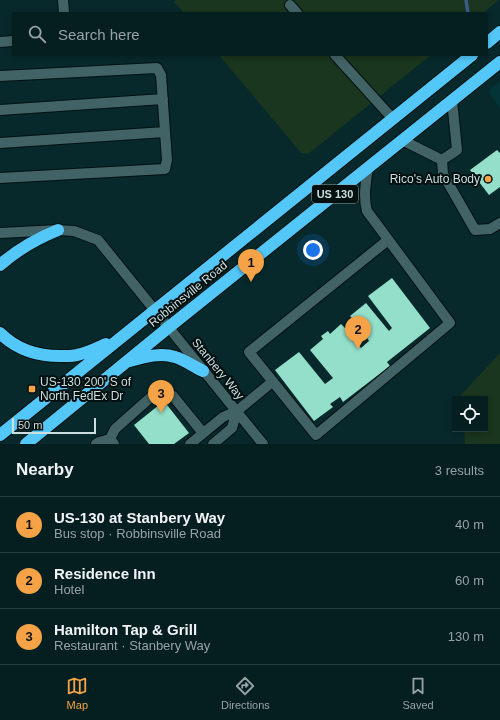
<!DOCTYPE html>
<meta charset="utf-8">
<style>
body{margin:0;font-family:Helvetica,sans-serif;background:#0e2729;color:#f1f3f6}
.controls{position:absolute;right:12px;bottom:12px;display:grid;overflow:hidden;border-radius:0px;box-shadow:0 2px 6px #0003}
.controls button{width:36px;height:36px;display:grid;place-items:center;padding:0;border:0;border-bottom:1px solid #263d3e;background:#051f20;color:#f1f3f6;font:20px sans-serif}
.scale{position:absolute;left:12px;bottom:10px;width:84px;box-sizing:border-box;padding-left:4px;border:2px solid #ccdedf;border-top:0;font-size:11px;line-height:14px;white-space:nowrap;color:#ccdedf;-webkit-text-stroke:3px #040f10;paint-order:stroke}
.you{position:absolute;left:313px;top:250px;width:14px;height:14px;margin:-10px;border:3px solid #fff;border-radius:50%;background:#1a73e8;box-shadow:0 0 0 6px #1a73e833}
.badge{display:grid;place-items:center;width:26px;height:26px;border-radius:50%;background:#f5a346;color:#111;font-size:13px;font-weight:700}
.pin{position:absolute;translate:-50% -33px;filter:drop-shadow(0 1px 2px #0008)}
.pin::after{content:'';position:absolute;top:21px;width:14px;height:12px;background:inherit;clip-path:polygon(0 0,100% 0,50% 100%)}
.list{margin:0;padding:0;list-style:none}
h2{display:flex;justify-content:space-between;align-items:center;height:52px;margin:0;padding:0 16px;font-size:17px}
h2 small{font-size:13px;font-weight:400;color:#97a2a5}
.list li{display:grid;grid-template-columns:26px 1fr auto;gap:12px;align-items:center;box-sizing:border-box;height:56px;padding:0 16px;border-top:1px solid #263d3e}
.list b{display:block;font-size:15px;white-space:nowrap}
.list p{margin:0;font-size:13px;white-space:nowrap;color:#97a2a5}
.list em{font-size:13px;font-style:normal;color:#97a2a5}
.icon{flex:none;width:22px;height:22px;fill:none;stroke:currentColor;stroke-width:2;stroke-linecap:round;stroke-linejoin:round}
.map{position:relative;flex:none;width:500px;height:444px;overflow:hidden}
.search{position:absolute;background:#051f20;box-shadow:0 2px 6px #0003;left:12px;right:12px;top:12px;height:44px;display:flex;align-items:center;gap:10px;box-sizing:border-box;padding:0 14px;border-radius:0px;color:#97a2a5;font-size:15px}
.sheet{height:220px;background:#051f20}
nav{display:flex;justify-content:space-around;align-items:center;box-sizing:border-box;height:56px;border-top:1px solid #263d3e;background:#051f20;font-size:11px;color:#97a2a5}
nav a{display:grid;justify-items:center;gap:2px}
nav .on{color:#f5a346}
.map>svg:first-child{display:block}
.built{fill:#043437}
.green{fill:#1a361e}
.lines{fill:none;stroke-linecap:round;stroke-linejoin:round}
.stream{stroke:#3c5b87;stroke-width:3.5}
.building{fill:#93dfca}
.minor-casing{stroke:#001012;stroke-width:12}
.highway-casing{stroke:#001012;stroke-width:14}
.minor{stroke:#426365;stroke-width:10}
.highway{stroke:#53c7f8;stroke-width:12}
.poi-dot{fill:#f5a346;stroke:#040f10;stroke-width:1.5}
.labels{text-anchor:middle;stroke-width:4;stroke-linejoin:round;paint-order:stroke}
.shield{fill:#040f10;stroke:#90a0a1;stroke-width:1}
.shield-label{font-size:11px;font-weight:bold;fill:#ccdedf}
.poi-label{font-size:12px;fill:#ccdedf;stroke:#040f10;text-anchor:end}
.street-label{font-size:12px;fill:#ccdedf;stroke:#040f10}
</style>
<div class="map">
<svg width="500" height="444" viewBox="0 0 500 444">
<rect width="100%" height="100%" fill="#07292b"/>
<!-- built -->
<path class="built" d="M 500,81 L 500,108 L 488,91 Z"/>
<!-- green -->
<path class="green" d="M 176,0 L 499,0 L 483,13 L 184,13 L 174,2 Z
M 219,55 L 431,55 L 308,154 L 301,153 Z
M 500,353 L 500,444 L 465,444 L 464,429 L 485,429 L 485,399 L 460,399 L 460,396 Z"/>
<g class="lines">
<!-- stream -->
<path class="stream" d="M 466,0 L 468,13"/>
</g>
<!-- building -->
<path class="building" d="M 497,150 L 500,153 L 500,187 L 489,195 L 470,170 Z
M 392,278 L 430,328 L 387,362 L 390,366 L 343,402 L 340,397 L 330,404 L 333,407 L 314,421 L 275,370 L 299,352 L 325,384 L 333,378 L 310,350 L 323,339 L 321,336 L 328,331 L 330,334 L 341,324 L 348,331 L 350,328 L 359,338 L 355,341 L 361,348 L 369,341 L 364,333 L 362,335 L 356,326 L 358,325 L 350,316 L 366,303 L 389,331 L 392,328 L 368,296 Z
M 164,401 L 189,433 L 174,444 L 149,444 L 134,425 Z"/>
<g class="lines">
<!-- minor casing -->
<g class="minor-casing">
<path id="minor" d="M 63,0 L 64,13
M 290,5 L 297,13
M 0,42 L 13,41
M 335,55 L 393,119
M 0,76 L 157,68 L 161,75 L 167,160 L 165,169 L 0,178
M 0,110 L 163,99
M 402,140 L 442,160
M 0,143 L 165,132
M 442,160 L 443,174 L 475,230 L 490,229 L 500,223
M 442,160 L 457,150 L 452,100
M 368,167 C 366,182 363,196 367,211 L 450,323 L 316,435 L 249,352 L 388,240
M 0,233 L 58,230 L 74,231 L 98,240 L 263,444
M 110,439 L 115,429 L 151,397 L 162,392 L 173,396 L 203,433
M 96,444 L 99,442 L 110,439 L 114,444
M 190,444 L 223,417 L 237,411 L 272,382
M 213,444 L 232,428 L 237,411"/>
</g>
<!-- highway casing -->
<g class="highway-casing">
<path id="highway" d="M 487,43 L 500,32
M 0,265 C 18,249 36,239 58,230
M 0,333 C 18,351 40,357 65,356 C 69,356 74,356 77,355 C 87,353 97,348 106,344
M 130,361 C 144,357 161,352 175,357 C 185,360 194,367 203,371
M 0,435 L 472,55
M 26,444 L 169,327 L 500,62"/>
</g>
<!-- minor -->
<use href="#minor" class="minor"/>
<!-- highway -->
<use href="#highway" class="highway"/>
</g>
<!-- markers -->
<g class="poi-dot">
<circle cx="488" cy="179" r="4"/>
<rect x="28" y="385" width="8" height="8" rx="2"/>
</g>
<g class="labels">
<!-- shield labels -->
<rect class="shield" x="312" y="185" width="46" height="18" rx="3"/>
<g class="shield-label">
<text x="335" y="198">US 130</text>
</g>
<!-- poi labels -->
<g class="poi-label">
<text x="480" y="183">Rico's Auto Body</text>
<text x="40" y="386" text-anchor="start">US-130 200' S of<tspan x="40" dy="14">North FedEx Dr</tspan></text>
</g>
<!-- street labels -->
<g class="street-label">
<text transform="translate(188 294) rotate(-39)" y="4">Robbinsville Road</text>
<text transform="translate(218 369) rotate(51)" y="4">Stanbery Way</text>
</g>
</g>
</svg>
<div class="controls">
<button><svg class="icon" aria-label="locate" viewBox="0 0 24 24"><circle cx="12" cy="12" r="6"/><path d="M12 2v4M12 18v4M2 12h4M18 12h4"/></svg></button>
</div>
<div class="scale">50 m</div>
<div class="you"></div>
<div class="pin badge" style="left:251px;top:282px">1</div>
<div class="pin badge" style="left:358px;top:349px">2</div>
<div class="pin badge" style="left:161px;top:413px">3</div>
<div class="search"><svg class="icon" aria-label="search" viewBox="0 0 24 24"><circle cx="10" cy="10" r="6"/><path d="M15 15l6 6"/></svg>Search here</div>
</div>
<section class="sheet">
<h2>Nearby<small>3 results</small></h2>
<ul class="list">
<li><span class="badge">1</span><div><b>US-130 at Stanbery Way</b><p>Bus stop · Robbinsville Road</p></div><em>40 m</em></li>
<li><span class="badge">2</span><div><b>Residence Inn</b><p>Hotel</p></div><em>60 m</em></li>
<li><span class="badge">3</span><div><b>Hamilton Tap &amp; Grill</b><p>Restaurant · Stanbery Way</p></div><em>130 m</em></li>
</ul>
</section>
<nav>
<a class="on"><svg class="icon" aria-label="map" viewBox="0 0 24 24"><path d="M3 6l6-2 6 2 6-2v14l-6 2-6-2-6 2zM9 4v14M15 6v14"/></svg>Map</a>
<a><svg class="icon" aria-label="directions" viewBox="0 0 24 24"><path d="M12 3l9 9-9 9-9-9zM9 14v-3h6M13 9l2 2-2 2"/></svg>Directions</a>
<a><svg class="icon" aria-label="saved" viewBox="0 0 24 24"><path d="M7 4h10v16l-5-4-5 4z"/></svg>Saved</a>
</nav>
